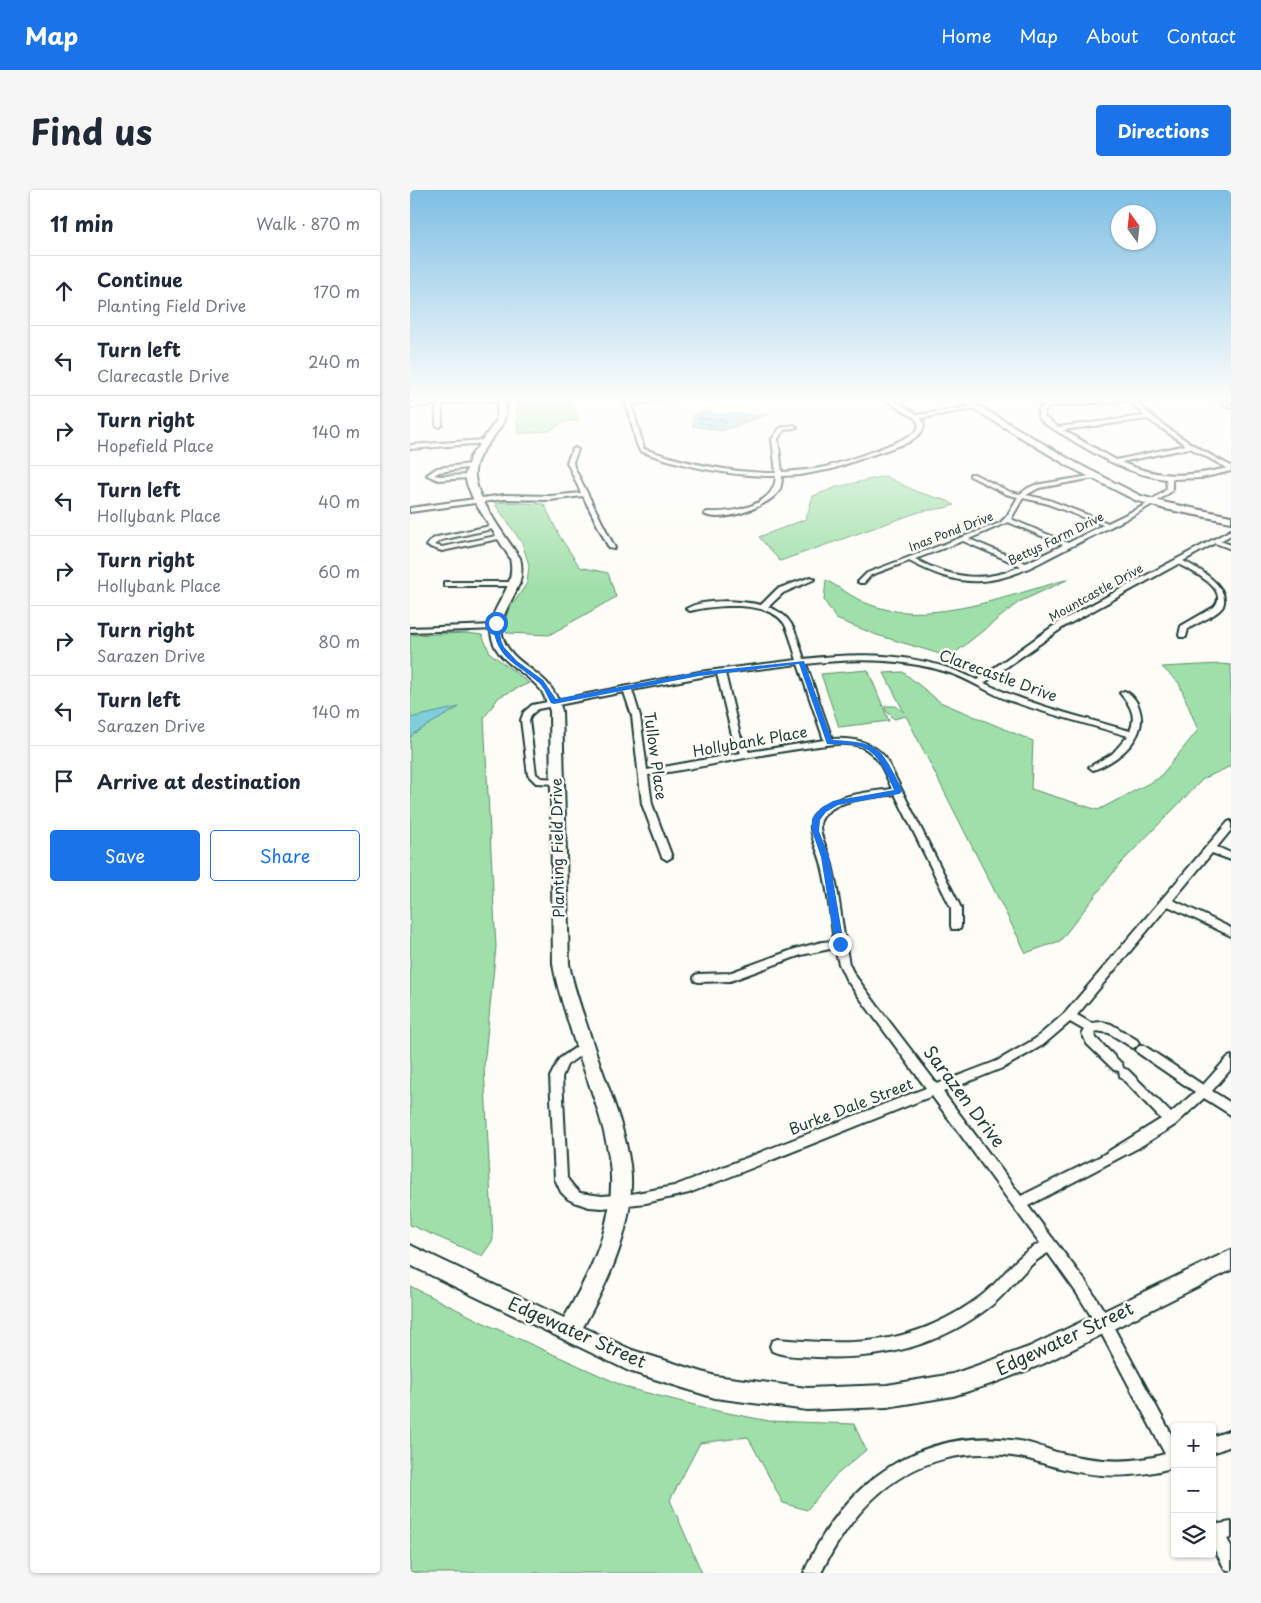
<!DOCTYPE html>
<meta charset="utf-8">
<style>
body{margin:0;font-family:"Playpen Sans",sans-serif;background:#f6f6f7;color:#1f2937}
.controls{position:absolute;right:15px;bottom:15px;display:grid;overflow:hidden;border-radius:5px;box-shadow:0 1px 4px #0004}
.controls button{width:45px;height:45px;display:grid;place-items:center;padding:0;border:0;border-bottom:1px solid #e0e1e3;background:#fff;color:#1f2937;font:25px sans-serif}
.compass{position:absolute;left:701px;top:15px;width:45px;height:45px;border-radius:50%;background:#fff;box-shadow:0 1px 4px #0004;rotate:345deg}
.stop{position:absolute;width:15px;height:15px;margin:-11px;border:4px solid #1a73e8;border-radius:50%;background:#fff}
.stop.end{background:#1a73e8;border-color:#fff;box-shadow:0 1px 5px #0008}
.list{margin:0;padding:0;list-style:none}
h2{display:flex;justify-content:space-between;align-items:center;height:65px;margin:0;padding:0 20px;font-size:21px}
h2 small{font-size:16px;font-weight:400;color:#747a83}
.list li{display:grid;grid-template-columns:32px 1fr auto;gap:15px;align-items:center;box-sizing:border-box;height:70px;padding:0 20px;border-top:1px solid #e0e1e3}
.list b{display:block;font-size:19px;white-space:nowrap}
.list p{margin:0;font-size:16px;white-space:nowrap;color:#747a83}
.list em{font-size:16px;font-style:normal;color:#747a83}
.actions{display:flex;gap:10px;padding:15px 20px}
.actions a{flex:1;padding:11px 0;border:1px solid #1a73e8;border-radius:5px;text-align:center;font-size:18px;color:#1a73e8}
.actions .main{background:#1a73e8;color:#fff}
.icon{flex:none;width:28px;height:28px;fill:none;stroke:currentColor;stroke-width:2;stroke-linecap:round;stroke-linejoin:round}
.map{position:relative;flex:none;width:821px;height:1383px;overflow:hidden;border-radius:5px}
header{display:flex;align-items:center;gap:30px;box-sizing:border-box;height:70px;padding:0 25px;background:#1a73e8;color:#fff}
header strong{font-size:24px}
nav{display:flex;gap:28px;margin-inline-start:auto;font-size:18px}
.intro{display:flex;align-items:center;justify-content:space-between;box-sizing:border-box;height:120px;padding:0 30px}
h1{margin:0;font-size:35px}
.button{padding:12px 22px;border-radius:5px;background:#1a73e8;color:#fff;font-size:18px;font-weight:700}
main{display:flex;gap:30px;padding:0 30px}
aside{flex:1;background:#fff;border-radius:5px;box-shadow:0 1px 4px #0004}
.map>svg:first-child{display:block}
.green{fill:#9fdfa9;stroke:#5f8e6e}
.water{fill:#7fcddd;stroke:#599399}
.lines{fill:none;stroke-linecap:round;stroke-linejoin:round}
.shore{stroke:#457778;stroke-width:1}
.street-casing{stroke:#1f3d34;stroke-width:4}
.secondary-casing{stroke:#1f3d34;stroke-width:4}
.street{fill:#fdfcf7;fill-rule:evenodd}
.secondary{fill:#fdfcf7;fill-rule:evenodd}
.route{fill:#1a73e8}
.labels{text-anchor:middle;stroke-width:5;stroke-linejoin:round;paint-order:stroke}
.far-street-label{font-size:12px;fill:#1f3d34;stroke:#fdfcf7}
.street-label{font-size:15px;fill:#1f3d34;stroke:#fdfcf7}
.near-street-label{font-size:18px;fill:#1f3d34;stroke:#fdfcf7}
</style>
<header>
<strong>Map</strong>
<nav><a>Home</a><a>Map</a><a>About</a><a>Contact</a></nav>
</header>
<div class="intro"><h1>Find us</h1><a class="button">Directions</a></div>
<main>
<aside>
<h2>11 min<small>Walk · 870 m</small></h2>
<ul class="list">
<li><svg class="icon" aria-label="ahead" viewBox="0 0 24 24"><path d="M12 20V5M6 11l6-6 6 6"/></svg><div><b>Continue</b><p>Planting Field Drive</p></div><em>170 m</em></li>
<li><svg class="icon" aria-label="left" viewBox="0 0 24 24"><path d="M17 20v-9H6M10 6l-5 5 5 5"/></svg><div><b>Turn left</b><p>Clarecastle Drive</p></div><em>240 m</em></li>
<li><svg class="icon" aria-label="right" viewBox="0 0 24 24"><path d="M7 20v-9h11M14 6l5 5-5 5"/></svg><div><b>Turn right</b><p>Hopefield Place</p></div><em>140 m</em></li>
<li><svg class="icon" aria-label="left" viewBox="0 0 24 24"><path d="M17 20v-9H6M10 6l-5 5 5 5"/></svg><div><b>Turn left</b><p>Hollybank Place</p></div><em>40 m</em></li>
<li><svg class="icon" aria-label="right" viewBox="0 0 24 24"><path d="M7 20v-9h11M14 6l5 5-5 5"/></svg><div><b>Turn right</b><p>Hollybank Place</p></div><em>60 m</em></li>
<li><svg class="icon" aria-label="right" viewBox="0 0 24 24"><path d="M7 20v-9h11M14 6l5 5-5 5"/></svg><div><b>Turn right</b><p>Sarazen Drive</p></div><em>80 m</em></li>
<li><svg class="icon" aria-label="left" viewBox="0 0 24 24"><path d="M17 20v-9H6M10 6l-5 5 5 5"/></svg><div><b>Turn left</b><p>Sarazen Drive</p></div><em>140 m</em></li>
<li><svg class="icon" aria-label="arrive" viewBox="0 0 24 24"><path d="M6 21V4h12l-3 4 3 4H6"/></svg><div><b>Arrive at destination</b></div></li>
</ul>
<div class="actions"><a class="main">Save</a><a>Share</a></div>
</aside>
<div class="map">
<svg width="821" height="1383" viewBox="0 0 821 1383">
<rect width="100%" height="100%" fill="#fdfcf7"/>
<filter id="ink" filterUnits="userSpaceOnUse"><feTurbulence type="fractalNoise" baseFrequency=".02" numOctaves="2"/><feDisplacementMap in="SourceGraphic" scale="10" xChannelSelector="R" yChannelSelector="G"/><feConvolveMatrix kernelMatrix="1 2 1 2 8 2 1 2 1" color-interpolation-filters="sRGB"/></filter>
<g filter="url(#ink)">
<!-- green -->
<path class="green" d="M 106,207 L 159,207 L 169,230 L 154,232 L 139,241 L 108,244 Z
M 475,286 L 507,302 L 538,311 L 544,315 C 532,320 521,319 509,322 L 370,371 L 349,347 L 396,329 L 403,306 L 427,297 Z
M 94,312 L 134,314 L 150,347 L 170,377 L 198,383 L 206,407 L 139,445 L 96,443 L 97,423 L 117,393 L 119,375 L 112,353 L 85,314 Z
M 659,389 L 609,412 L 540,467 L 467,445 L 426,429 L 414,410 L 416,390 C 432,399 449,412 467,417 C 525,435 602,404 659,389 Z
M 57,443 L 72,445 L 80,463 L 119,493 L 89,507 L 74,528 L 86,757 L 74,876 L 83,1050 L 72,1066 L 0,1035 L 0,445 Z
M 810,474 L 821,475 L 821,576 L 793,589 L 710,674 L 650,751 L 616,763 L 496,526 L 484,529 L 476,521 L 475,516 L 486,516 L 494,522 L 474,483 L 493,482 L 530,512 L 623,551 L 621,599 L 688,620 L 749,588 L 788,540 L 769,493 L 752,477 Z
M 458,480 L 479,531 L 429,537 L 411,484 Z
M 0,1096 L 74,1133 L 218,1198 L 308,1221 L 359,1231 L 444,1234 L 456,1260 L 424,1287 L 397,1320 L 373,1313 L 338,1247 L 290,1253 L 260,1310 L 292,1383 L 0,1383 Z"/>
<!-- water -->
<path class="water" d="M 291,222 L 300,222 L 307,225 L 323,223 L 345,225 L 359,224 L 312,241 L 283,236 L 283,225 Z
M 49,517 L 3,544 L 0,548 L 0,528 Z"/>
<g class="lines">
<!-- shore -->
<path class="shore" d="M 290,228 L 314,230 L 316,233 C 307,238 298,235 289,232 Z"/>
<!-- street casing -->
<g class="street-casing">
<path id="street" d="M 27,207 L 31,207 L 32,211 L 79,207 L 96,208 L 93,210 L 32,214 L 32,235 L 29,237 L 26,235 L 26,215 L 0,217 L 0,213 L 26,211 Z
M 213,207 L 218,207 L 221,212 L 250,207 L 265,207 L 222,215 L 234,259 C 278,274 320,283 366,283 L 362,249 L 370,238 L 384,235 L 387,237 L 374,240 L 368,249 L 372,282 C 386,281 401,280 415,277 C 428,274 504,249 508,239 C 510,235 507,231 505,228 L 471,207 L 478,207 L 508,225 L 566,216 L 569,218 L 511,228 C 519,239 508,246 499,252 L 422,279 L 390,285 L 372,286 C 372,291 371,297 369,301 C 358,317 310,334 294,324 L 297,322 C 321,323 365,317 366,286 C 319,286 275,277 230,261 C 221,244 223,224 213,207 Z
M 717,207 L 778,207 L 725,211 C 753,238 786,258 821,276 L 821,281 L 791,288 L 762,289 L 762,301 C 732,323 698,338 664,355 C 635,369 606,389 572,391 C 546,393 522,383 499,371 L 461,385 L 454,393 L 450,393 L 448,392 L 457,383 L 590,333 L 597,326 L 608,307 L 596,304 L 560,286 L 560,284 L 564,284 L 600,302 L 610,304 L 618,298 L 625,295 L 686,285 L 687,286 L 684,288 L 629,298 L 616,305 L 639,310 L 698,333 L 735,315 L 757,299 L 756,289 C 711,284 673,256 635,234 L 628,227 L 629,219 L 640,213 ZM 719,211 L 735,226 L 648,237 L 634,227 L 634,221 L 642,216 L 651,215 ZM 738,229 L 776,255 L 706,270 L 653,240 ZM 780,258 L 817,278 C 778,287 749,289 711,272 ZM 613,308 L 635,313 L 693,335 L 658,353 L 601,329 ZM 598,332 L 653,355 L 616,373 L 559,349 ZM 553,351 L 611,376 C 574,394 540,388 505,369 Z
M 797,207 C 806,207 813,208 821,214 L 821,218 L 812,212 Z
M 74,250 L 76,251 L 76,253 L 0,259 L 0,255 Z
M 165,258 L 168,260 L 163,272 L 164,277 L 205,358 L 204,359 L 199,358 L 173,306 L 140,310 L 94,309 L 0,322 L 0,318 L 94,305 L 140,306 L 171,303 L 157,272 L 162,260 Z
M 61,274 L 63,275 L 63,277 L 29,282 L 24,285 L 29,286 L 61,285 L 61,287 L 59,288 L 28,290 L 17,285 L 27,278 Z
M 85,335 L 88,337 L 87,338 L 31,350 L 24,355 L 32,357 L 91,345 L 93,346 L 93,348 L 32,361 L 17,356 L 21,350 L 27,347 Z
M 821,340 L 821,345 L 810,351 L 821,355 L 821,359 L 805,353 L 773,371 C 786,377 821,396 813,416 C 808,425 787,433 778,439 L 776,447 L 770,447 L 769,445 L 771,436 L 804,417 C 821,399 780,380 768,374 L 655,436 L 574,493 C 620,515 670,527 720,541 C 727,525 720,515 710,503 L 714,501 C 721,503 727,511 729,518 C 739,546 710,569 686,579 L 683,580 L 679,577 L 702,564 L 718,546 C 678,534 637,524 598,510 C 579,503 562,491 543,484 C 495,468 446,468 396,474 L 422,549 C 443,548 461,551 475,567 L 551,718 L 551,736 L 550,739 L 542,739 L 541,736 L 541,718 L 485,604 C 464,608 426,608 413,627 C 404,638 418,659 421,671 C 430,705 432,740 439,774 L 444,784 L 469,818 L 527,894 L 587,871 L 625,849 L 655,823 L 797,656 L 818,632 L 821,631 L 821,640 L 807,657 L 821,663 L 821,670 L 802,663 L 763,710 L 821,738 L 821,746 L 758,716 L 667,825 L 681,833 L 692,832 L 701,834 L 727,850 L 729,853 L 727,856 L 723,858 L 699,843 L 686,841 L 684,843 L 686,848 L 712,874 L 713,878 L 718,880 L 761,923 L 785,902 L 728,863 L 726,860 L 728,857 L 732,855 L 736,857 L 793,895 L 817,868 L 821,866 L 821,879 L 802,901 L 821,913 L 821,925 L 794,908 L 765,935 L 728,958 L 618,1016 L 676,1092 L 698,1127 L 765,1251 L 765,1277 C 724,1289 686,1288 646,1277 C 633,1274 622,1269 609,1267 C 514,1251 451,1301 411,1383 L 394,1383 C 431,1294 510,1235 609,1251 C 622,1253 634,1258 646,1262 C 682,1271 719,1275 755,1264 L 688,1137 L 666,1102 L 638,1063 C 614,1076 602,1099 582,1115 C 530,1156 473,1170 407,1167 C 393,1166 375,1167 362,1161 L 360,1156 L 362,1151 L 367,1149 C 446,1156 504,1156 571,1106 C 593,1089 603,1067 630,1053 L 522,906 L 279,1003 L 236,1013 L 192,1018 L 179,1017 L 164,1012 L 158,1009 L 151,1002 L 145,989 L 140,887 L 149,869 L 175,851 L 179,853 L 181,856 L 179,859 L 157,875 L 152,887 L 157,988 L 163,996 L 170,1003 L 192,1006 L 221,1004 L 264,996 L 516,898 L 436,789 L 429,774 L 425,758 L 391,765 L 320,791 L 289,792 L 285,791 L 284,788 L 285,785 L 289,784 L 319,783 L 385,759 L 412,752 L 424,751 C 420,724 418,698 411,672 C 408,660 400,647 401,635 C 402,606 462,602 482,599 C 475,583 469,565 452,557 C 435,550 413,556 395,558 C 343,565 291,578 238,585 L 242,614 L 262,667 L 257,670 L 252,667 L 232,614 L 222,526 L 214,502 L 128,519 L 121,525 L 119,530 L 126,584 L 131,588 L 150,589 L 152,591 L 147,594 L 126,593 L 118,585 L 111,530 L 114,522 L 122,515 L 289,482 L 387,470 C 383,459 380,443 374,433 C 358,410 303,415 280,421 L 276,419 C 293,408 332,411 351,415 L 367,399 L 401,387 L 405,389 L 403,390 L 373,403 L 358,417 C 385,426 386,445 394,469 C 454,462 512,463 567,490 L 649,432 ZM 388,474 L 414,550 L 339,562 L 330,545 L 315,483 ZM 307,484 L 322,545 L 331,563 L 237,580 L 230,526 L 222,500 ZM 660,832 L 674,840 L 672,843 L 677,854 L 704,880 L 709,881 L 710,886 L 751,929 L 691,966 L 611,1006 L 533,902 L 595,877 L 633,855 Z
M 34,392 L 106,392 L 110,394 L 106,396 L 34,396 Z
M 85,435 L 89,437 L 88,439 L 0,442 L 0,438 Z
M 821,1240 L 821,1256 L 802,1263 L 802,1247 Z
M 802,1330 L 809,1334 L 821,1332 L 821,1348 L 817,1349 L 821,1356 L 821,1381 L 815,1379 L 802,1355 Z"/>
</g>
<!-- secondary casing -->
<g class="secondary-casing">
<path id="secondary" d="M 89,207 L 97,207 C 96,237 90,237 74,259 C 68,267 64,277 65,287 C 67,309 97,349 110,368 C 119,402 84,419 93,448 C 100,470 124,478 138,494 C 145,502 149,511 152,521 L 159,774 C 164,800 174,826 182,851 C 195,891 214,932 220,975 C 227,1031 200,1089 173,1137 L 222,1160 L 305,1186 L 397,1198 L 477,1195 L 543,1184 L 619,1157 L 821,1060 L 821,1080 L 633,1174 L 584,1193 L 543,1206 L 477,1217 L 397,1220 L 305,1208 L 219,1181 L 0,1075 L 0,1055 L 154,1128 C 181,1082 207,1029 200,974 C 195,931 176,888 163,847 C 156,823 147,799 143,774 L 140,521 C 137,514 135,506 131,500 C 116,481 88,473 82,448 C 74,418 108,402 100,368 L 64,311 L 57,294 L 55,285 L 60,267 L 86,231 Z
M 544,207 L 554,207 L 666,273 L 731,306 L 757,313 L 821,326 L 821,332 L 755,319 L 725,310 L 660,277 Z"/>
</g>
<!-- street -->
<use href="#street" class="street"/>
<!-- secondary -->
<use href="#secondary" class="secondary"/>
</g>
</g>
<!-- sky -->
<linearGradient id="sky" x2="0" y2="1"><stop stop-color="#7ebee4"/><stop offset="0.52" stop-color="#fefefb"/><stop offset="1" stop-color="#fefefb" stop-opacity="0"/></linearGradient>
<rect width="821" height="401" fill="url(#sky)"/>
<!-- route -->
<path class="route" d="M 86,432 L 89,433 L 91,450 L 94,457 L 107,471 L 133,490 L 146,509 L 289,482 L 394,471 L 422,550 C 472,552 471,559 493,601 L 489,604 L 428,615 L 416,622 L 410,630 L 409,641 L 419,667 L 434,754 L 433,756 L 427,756 L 425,754 L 411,667 L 402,641 L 402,629 L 411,618 L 423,611 L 484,600 C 476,583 469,561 448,556 C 439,553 427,555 417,554 L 389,474 L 289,486 L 144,514 L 141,513 C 137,506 135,499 129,493 C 105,471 87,471 82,433 Z"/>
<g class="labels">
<!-- far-street labels -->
<g class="far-street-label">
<text transform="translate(541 342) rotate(-21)" y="4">Inas Pond Drive</text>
<text transform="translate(646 349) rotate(-26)" y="4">Bettys Farm Drive</text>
<text transform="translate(686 403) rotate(-29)" y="4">Mountcastle Drive</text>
</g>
<!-- street labels -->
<g class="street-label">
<text transform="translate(588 486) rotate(20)" y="5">Clarecastle Drive</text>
<text transform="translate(340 552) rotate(-10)" y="5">Hollybank Place</text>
<text transform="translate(245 566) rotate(82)" y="5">Tullow Place</text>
<text transform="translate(148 658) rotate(-91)" y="5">Planting Field Drive</text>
<text transform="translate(441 917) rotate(-21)" y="5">Burke Dale Street</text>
</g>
<!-- near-street labels -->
<g class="near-street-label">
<text transform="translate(554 907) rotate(53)" y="6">Sarazen Drive</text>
<text transform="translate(167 1143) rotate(24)" y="6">Edgewater Street</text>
<text transform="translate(655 1149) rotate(-25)" y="6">Edgewater Street</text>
</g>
</g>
</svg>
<div class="controls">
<button>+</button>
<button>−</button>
<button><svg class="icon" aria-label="layers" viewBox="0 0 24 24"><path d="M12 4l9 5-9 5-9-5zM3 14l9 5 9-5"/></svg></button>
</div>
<svg class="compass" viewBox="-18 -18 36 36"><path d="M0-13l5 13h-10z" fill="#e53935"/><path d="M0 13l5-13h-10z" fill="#747a83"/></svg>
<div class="stop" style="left:86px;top:433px"></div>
<div class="stop end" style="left:430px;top:754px"></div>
</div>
</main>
